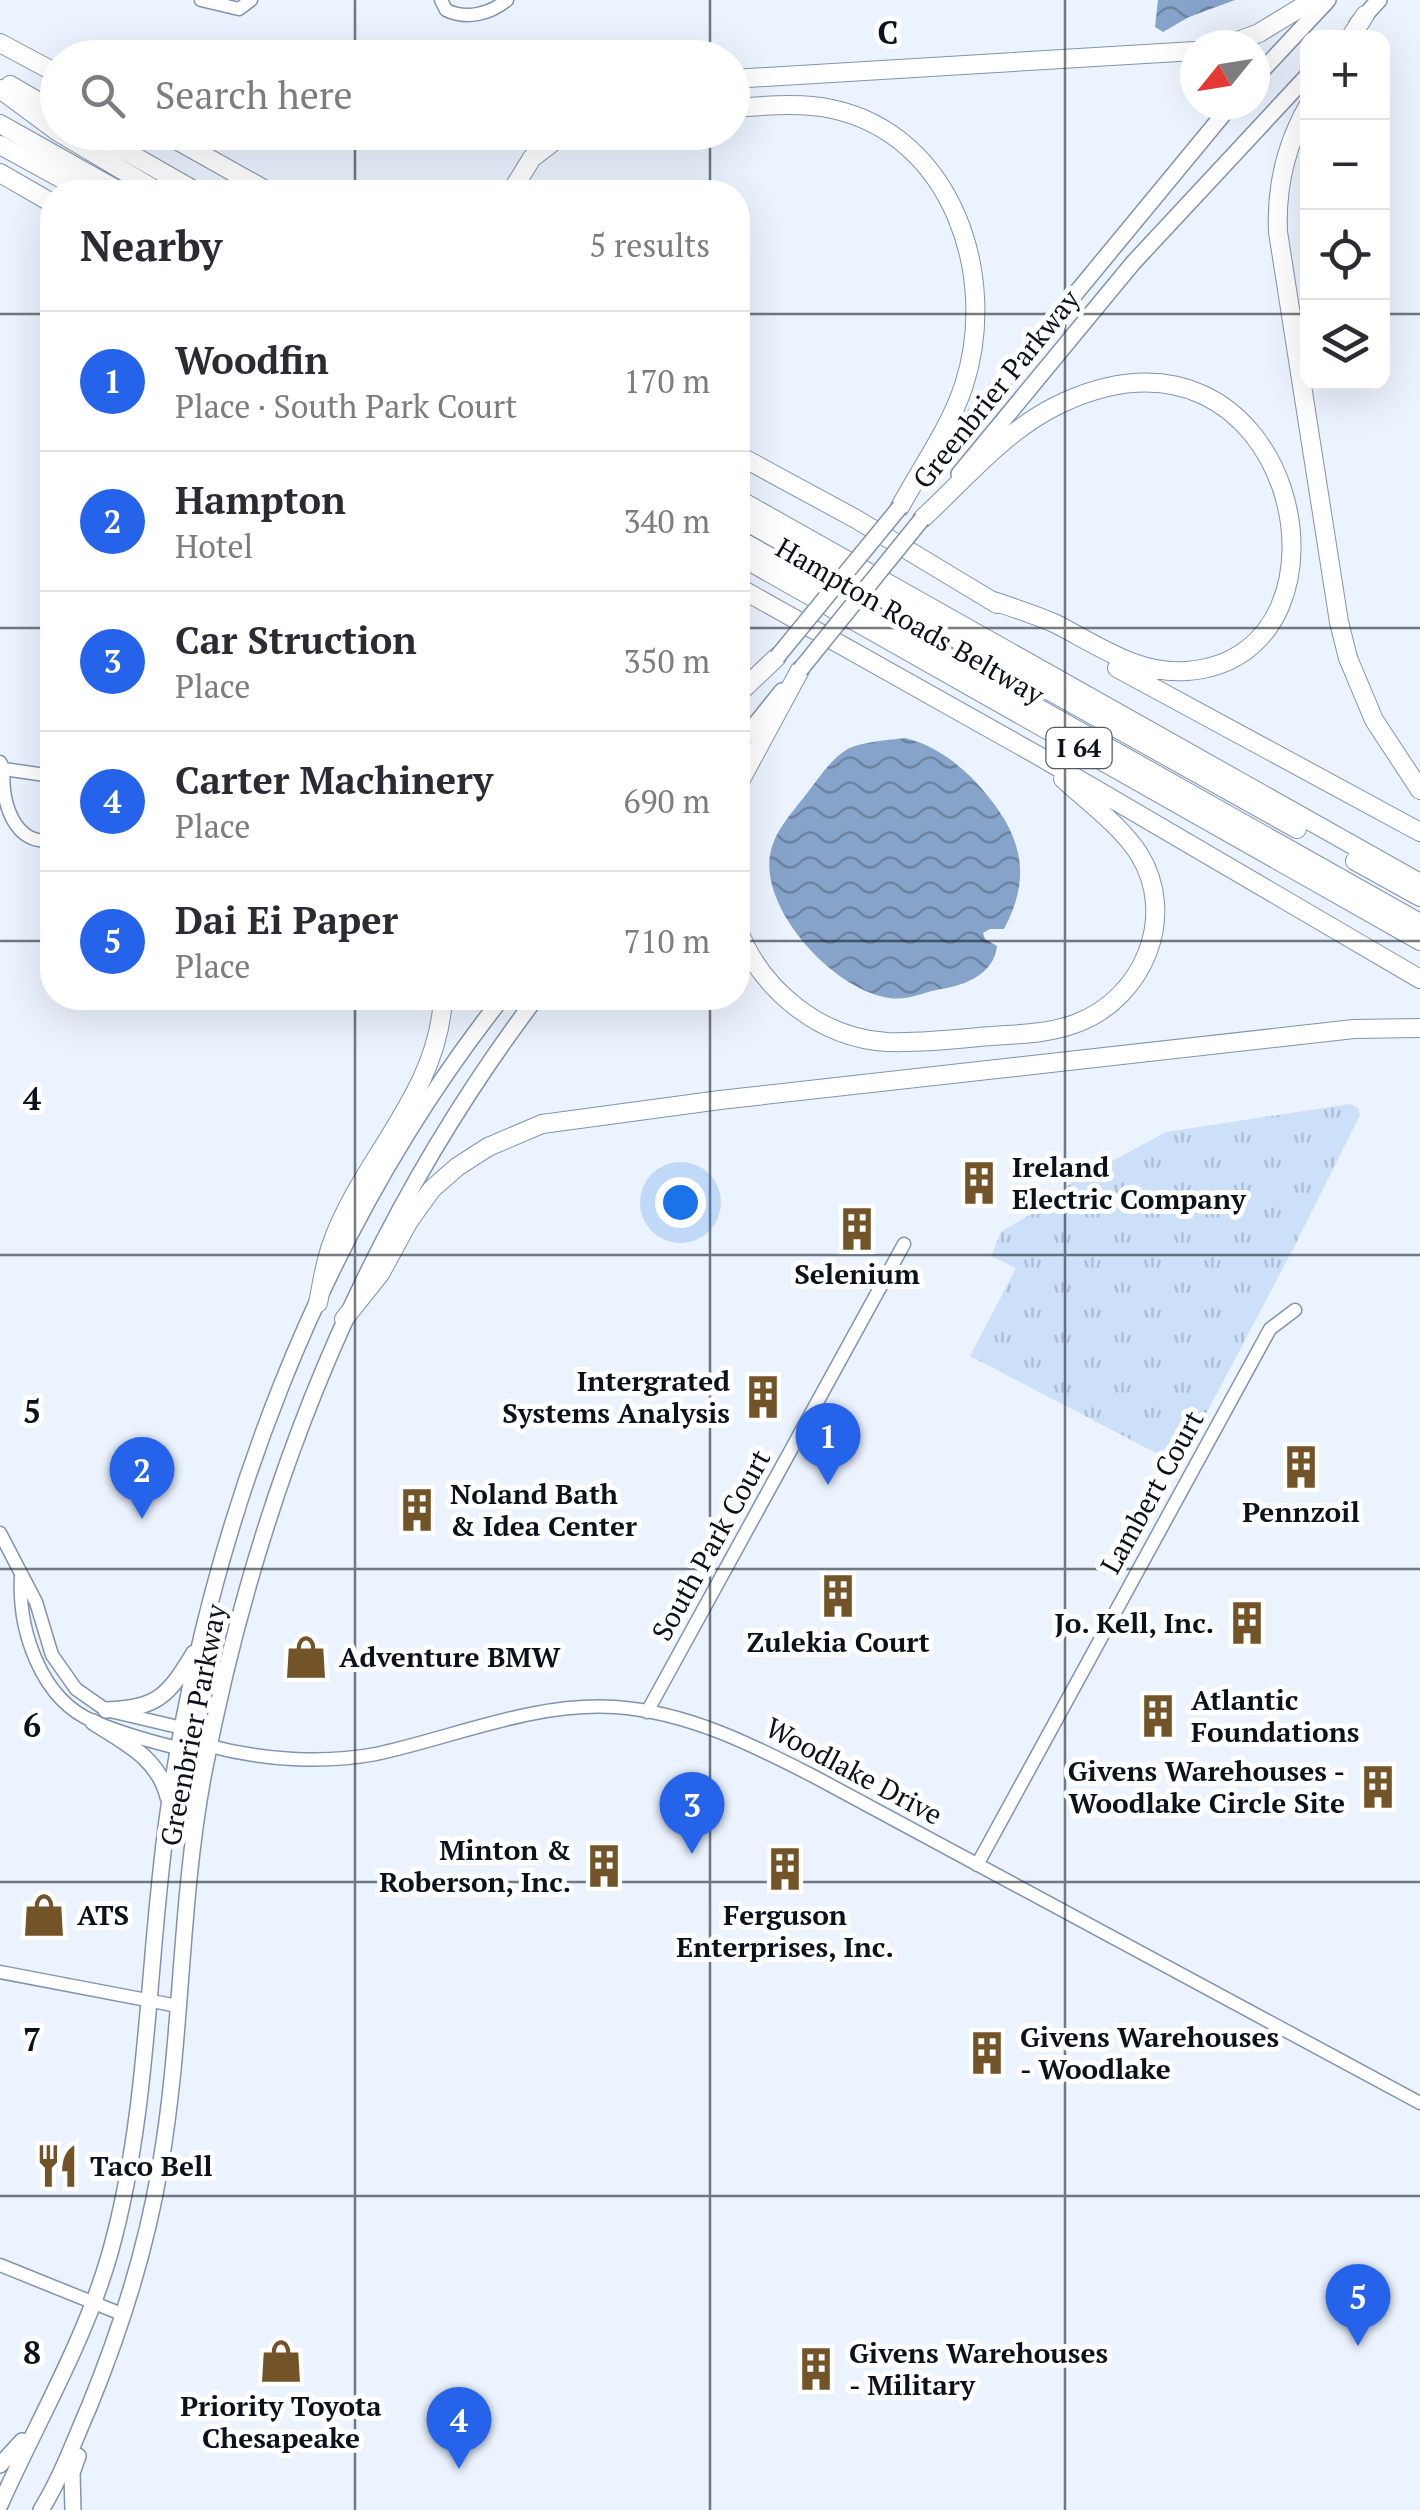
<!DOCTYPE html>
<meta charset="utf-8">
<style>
body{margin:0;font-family:"PT Serif",serif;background:#f7f7f7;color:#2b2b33}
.controls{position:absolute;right:30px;top:30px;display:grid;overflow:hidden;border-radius:20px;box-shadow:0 10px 40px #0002}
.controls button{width:90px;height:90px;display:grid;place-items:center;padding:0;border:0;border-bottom:2px solid #e1e1e2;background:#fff;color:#2b2b33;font:50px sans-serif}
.compass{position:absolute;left:1180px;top:30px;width:90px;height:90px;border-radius:50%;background:#fff;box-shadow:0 10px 40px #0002;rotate:240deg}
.you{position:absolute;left:680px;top:1202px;width:35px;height:35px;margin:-25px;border:8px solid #fff;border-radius:50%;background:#1a73e8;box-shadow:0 0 0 15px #1a73e833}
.badge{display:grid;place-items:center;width:65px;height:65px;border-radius:50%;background:#2563eb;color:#fff;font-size:32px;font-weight:700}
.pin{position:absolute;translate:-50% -82px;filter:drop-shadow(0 2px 5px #0008)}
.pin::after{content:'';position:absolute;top:52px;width:35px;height:30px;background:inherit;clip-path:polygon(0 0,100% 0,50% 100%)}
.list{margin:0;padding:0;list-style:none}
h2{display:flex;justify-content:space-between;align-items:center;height:130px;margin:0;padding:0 40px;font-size:42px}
h2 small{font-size:32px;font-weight:400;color:#7c7c81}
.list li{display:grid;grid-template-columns:65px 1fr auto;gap:30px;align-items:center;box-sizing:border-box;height:140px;padding:0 40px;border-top:2px solid #e1e1e2}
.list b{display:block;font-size:38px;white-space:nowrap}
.list p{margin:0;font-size:32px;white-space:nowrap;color:#7c7c81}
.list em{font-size:32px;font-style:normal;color:#7c7c81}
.icon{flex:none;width:55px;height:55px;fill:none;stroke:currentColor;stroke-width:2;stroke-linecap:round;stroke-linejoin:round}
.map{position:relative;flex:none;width:1420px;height:2510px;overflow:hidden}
.search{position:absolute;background:#fff;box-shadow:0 10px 40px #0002;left:40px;top:40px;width:710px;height:110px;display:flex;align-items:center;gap:25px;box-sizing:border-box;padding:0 35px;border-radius:55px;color:#7c7c81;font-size:38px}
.panel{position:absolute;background:#fff;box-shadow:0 10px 40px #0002;left:40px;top:180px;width:710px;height:830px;border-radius:40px}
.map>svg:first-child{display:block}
.grass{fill:url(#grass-tufts)}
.water{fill:url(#water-waves)}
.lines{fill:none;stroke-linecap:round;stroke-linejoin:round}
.minor-casing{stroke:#8194ad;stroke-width:15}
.major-casing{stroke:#8194ad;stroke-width:18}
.highway-casing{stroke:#8194ad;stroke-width:20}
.minor{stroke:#fff;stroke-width:12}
.major{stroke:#fff;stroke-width:15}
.highway{stroke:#fff;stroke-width:18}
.major-bridge-casing{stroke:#8194ad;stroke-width:18;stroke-linecap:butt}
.major-bridge{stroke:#fff;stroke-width:15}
.grid{fill:none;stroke:#0b121b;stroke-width:2.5;stroke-opacity:0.55}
.labels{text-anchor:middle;stroke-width:10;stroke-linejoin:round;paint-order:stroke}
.shield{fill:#fff;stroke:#54595f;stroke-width:2.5}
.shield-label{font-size:25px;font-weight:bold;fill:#0b121b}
.street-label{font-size:28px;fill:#0b121b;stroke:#fff}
.poi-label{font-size:28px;font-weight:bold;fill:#0b121b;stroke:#fff;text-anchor:start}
.grid-label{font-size:32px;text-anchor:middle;font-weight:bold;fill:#0b121b;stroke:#fff;stroke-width:10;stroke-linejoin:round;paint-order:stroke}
</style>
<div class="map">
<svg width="1420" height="2510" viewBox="0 0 1420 2510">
<defs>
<pattern id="grass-tufts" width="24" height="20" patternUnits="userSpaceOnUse" patternTransform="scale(2.5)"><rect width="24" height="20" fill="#cce0f9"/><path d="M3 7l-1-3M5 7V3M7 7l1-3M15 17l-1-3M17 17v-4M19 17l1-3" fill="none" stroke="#aebfd5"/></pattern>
<pattern id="water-waves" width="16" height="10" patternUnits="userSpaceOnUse" patternTransform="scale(2.5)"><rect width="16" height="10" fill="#86a4c9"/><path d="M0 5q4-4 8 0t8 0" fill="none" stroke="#6c84a2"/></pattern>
</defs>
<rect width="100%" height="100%" fill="#ebf3fe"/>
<!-- grass -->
<path class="grass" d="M 1350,1104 L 1358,1108 L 1360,1115 L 1292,1251 L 1179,1465 L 970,1356 L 1016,1268 L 991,1256 L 1001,1232 L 1060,1197 L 1068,1185 L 1166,1132 Z"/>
<!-- water -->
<path class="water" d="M 1158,0 L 1235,0 L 1189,17 L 1163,32 L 1155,27 Z
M 905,738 C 931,744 952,759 971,777 C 1016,824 1037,868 1004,929 L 990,929 L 983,933 L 985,939 L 997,946 C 994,974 966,985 941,989 C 923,992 908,1001 889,998 C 834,990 761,911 770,855 C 774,833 787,819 800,802 C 814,786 828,761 846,750 C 859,742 889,740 905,738 Z"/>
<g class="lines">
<!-- minor casing -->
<g class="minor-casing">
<path id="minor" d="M 201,0 L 239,9 L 251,0
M 441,0 L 446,10 C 466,20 490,14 507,0
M 0,762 L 4,769 C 0,801 15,847 52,840
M 4,769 L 52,776
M 0,1533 L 36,1602 L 52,1655 L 76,1689 L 106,1710 L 212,1735
M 21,1576 C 18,1629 40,1700 95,1722 C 130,1737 171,1747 208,1755
M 647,1712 L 904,1244
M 210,1746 C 262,1760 323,1764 376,1754 C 455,1737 533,1702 615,1707 C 687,1712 751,1744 815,1777 L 1420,2103
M 977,1865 L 1270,1329 L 1295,1310
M 0,1972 L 178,2006
M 0,2265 L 124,2315"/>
</g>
<!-- major casing -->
<g class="major-casing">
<path id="major" d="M 1357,24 L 1379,0
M 1255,78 L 1328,0
M 959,474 L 1133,263 L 1308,75
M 925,476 L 1231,105
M 738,746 L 782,691
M 106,1710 C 158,1708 168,1696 194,1653
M 93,1722 C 125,1743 158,1757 168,1797
M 0,2465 L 22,2441
M 0,2505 C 37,2422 85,2341 110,2253 C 150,2110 147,1959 168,1813 C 210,1522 319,1230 502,998
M 41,2510 C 61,2478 74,2441 89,2407 C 121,2329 146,2250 160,2167 C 183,2037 179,1903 204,1772 C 258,1492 363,1227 536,998
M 73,2510 L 72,2473 L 78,2456"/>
</g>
<!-- highway casing -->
<g class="highway-casing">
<path id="highway" d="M 1350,38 L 1365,15
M 0,43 L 58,74
M 1227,45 L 1259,33 L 1313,0
M 732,79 L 1195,51
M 10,85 L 58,113
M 0,89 L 58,132
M 1308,106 C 1286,145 1276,188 1278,232 L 1339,622 L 1348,658 L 1374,720 L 1420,790
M 732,108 C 765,106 799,102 832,109 C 953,135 999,277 964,385 C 950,428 921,468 900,507
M 0,124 L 121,192
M 58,132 L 159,192
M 92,132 L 197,192
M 162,132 L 269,192
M 0,145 L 86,192
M 0,173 L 52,203
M 511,192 L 532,158 L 566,132
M 738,455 L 856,519 L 997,604
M 738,499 L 1420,883
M 738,517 L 1297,829
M 922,519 C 963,481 1003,433 1054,407 C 1295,285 1376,657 1187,671 C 1137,675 1096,644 1054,623 C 1033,614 1011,607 990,600
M 738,539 L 1420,923
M 738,555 L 1420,941
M 738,587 L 1037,755 L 1420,979
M 1117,668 L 1420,832
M 738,694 L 777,657
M 738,785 L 800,670
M 1355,861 L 1420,897
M 738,929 C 761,990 820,1038 887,1042 C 918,1043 949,1040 979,1037 C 1011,1034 1047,1035 1077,1023 C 1143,998 1178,917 1139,854 C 1120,825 1088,802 1063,779
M 318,1303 C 322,1283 325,1262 332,1243 C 363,1157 438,1094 443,998
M 344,1319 L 380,1274 L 409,1221 L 432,1189 L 457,1167 L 488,1147 L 542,1124 L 720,1100 L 1354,1029 L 1420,1028"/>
</g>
<!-- minor -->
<use href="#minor" class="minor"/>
<!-- major -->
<use href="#major" class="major"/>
<!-- highway -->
<use href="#highway" class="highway"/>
<!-- major-bridge casing -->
<g class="major-bridge-casing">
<path id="major-bridge" d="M 777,657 L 900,507
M 800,670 L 922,519"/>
</g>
<!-- major-bridge -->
<use href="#major-bridge" class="major-bridge"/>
</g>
<!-- grid -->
<path class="grid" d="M 355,0 L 355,58M 710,0 L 710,58M 1065,0 L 1065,2510M 355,132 L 355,192M 710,132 L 710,192M 0,314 L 52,314M 738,314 L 1308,314M 1382,314 L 1420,314M 0,628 L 52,628M 738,628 L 1420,628M 0,941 L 52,941M 738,941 L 1420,941M 355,998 L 355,2510M 710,998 L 710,2510M 0,1255 L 1420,1255M 0,1569 L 1420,1569M 0,1882 L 1420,1882M 0,2196 L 1420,2196"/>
<!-- icons -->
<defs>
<g id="building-bare" transform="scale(3.45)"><path d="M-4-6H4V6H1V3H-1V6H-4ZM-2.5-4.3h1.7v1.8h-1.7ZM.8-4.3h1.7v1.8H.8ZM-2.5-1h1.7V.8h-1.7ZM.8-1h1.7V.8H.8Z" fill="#735429" stroke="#fff" stroke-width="2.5" paint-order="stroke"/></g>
<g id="shop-bare" transform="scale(3.45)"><path d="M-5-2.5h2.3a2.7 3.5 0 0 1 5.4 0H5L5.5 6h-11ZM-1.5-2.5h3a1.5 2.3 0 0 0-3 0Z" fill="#735429" stroke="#fff" stroke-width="2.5" paint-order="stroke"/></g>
<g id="restaurant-bare" transform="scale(3.45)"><path d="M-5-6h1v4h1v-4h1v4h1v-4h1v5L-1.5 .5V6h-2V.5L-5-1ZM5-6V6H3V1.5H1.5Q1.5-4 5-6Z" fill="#735429" stroke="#fff" stroke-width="2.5" paint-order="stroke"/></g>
</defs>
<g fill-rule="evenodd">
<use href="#building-bare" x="979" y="1183"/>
<use href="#building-bare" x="857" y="1229"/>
<use href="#building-bare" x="763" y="1397"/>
<use href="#building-bare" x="1301" y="1467"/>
<use href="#building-bare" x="417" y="1510"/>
<use href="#building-bare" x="838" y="1596"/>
<use href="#building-bare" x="1247" y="1623"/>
<use href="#shop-bare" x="306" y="1657"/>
<use href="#building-bare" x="1158" y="1716"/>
<use href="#building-bare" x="1378" y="1787"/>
<use href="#building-bare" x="604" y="1866"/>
<use href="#building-bare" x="785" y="1869"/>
<use href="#shop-bare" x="44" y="1915"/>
<use href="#building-bare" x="987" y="2053"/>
<use href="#restaurant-bare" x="57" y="2166"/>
<use href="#shop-bare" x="281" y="2361"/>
<use href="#building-bare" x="816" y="2369"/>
</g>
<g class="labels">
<!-- shield labels -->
<rect class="shield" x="1046.5" y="728" width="65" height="40" rx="8"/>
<g class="shield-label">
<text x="1079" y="757">I 64</text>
</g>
<!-- street labels -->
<g class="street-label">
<text transform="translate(996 389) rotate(-51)" y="10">Greenbrier Parkway</text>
<text transform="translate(910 621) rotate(30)" y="10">Hampton Roads Beltway</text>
<text transform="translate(1152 1492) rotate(-61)" y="10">Lambert Court</text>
<text transform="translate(711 1545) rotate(-61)" y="10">South Park Court</text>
<text transform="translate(193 1725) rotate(-79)" y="10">Greenbrier Parkway</text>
<text transform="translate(854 1771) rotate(28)" y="10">Woodlake Drive</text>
</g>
<!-- poi labels -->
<g class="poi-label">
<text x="1012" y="1177">Ireland<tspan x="1012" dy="32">Electric Company</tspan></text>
<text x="857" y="1284" text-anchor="middle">Selenium</text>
<text x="730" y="1391" text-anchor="end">Intergrated<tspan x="730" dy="32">Systems Analysis</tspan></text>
<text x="450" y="1504">Noland Bath<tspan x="450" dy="32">&amp; Idea Center</tspan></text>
<text x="1301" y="1522" text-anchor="middle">Pennzoil</text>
<text x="1214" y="1633" text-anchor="end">Jo. Kell, Inc.</text>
<text x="838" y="1652" text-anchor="middle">Zulekia Court</text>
<text x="339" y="1667">Adventure BMW</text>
<text x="1191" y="1710">Atlantic<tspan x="1191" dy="32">Foundations</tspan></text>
<text x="1345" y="1781" text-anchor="end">Givens Warehouses -<tspan x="1345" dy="32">Woodlake Circle Site</tspan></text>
<text x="571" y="1860" text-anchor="end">Minton &amp;<tspan x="571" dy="32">Roberson, Inc.</tspan></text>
<text x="77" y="1925">ATS</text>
<text x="785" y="1925" text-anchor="middle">Ferguson<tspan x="785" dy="32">Enterprises, Inc.</tspan></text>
<text x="1020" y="2047">Givens Warehouses<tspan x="1020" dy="32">- Woodlake</tspan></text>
<text x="90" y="2176">Taco Bell</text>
<text x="849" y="2363">Givens Warehouses<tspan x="849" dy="32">- Military</tspan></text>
<text x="281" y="2416" text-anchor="middle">Priority Toyota<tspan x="281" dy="32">Chesapeake</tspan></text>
</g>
</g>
<g class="grid-label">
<text x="888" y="44">C</text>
<text x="32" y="1110">4</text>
<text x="32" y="1423">5</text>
<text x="32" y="1737">6</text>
<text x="32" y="2051">7</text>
<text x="32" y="2364">8</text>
</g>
</svg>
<div class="controls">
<button>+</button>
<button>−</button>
<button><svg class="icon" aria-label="locate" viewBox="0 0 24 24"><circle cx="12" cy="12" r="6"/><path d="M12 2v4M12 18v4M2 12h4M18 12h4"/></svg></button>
<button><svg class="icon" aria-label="layers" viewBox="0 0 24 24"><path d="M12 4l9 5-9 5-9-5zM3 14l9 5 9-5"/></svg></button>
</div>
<svg class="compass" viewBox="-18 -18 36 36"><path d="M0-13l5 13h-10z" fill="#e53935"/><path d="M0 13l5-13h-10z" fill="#7c7c81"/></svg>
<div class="you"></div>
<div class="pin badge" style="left:828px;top:1485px">1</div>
<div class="pin badge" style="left:142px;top:1519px">2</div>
<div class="pin badge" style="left:692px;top:1854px">3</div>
<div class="pin badge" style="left:459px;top:2469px">4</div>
<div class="pin badge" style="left:1358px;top:2346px">5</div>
<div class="search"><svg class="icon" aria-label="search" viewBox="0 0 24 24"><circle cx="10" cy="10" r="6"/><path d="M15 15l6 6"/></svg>Search here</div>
<section class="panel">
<h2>Nearby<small>5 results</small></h2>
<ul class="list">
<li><span class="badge">1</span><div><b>Woodfin</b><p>Place · South Park Court</p></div><em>170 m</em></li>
<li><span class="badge">2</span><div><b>Hampton</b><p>Hotel</p></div><em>340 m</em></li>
<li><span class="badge">3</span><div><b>Car Struction</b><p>Place</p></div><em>350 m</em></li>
<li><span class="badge">4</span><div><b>Carter Machinery</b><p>Place</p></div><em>690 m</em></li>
<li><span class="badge">5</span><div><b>Dai Ei Paper</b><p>Place</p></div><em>710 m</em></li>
</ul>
</section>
</div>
